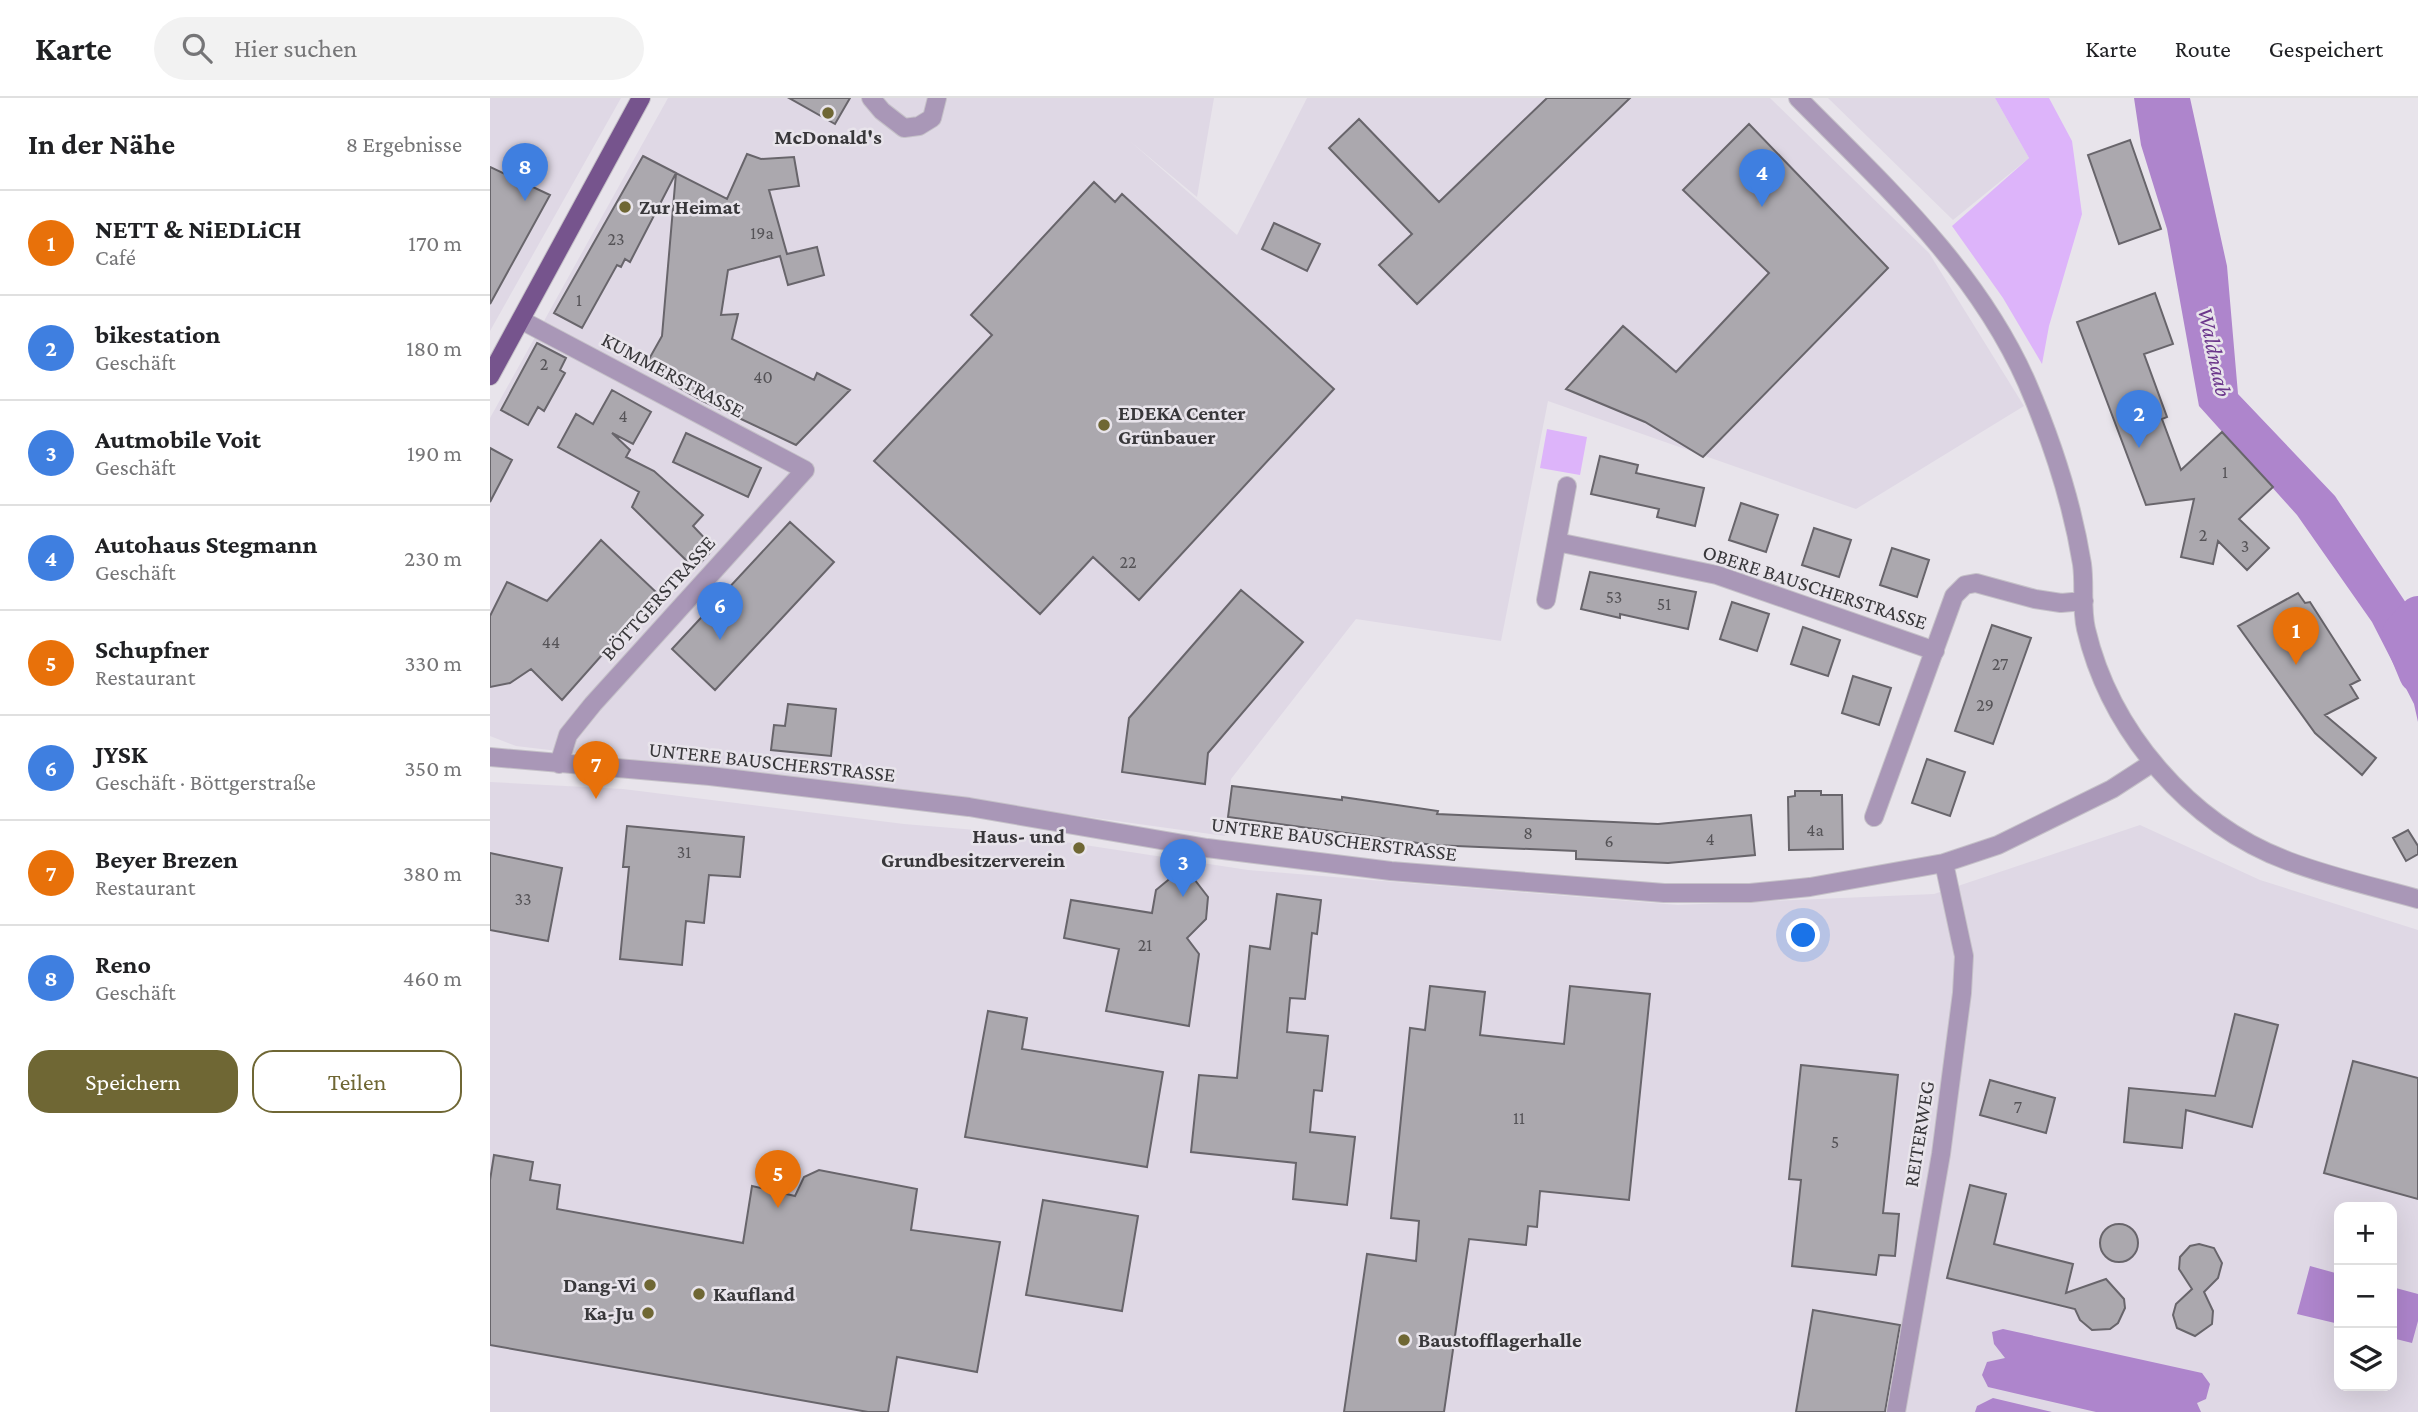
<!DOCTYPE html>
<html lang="de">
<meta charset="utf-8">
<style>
body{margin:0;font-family:"Crimson Pro",serif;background:#f2f2f2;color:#202124}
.controls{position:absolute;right:21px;bottom:21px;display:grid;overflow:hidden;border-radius:14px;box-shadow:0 7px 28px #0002}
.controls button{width:63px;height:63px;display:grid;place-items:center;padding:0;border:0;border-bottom:2px solid #e0e0e0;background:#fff;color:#202124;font:35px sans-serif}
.you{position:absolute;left:1314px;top:838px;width:24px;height:24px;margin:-18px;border:5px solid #fff;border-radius:50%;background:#1a73e8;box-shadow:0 0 0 10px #1a73e833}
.badge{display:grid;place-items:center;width:46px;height:46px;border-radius:50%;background:#6f6734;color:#fff;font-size:23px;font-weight:700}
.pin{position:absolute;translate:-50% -58px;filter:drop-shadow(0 2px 4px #0008)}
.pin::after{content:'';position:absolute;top:37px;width:24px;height:21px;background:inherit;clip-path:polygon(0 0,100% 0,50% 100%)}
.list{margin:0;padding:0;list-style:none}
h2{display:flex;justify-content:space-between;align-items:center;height:91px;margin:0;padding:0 28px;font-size:30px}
h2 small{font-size:23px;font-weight:400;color:#757577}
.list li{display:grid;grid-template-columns:46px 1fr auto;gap:21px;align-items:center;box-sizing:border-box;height:105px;padding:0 28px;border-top:2px solid #e0e0e0}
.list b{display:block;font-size:26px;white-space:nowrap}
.list p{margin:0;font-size:23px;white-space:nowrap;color:#757577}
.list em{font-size:23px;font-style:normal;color:#757577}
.actions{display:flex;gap:14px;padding:21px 28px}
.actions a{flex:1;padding:16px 0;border:2px solid #6f6734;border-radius:21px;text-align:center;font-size:24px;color:#6f6734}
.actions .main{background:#6f6734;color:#fff}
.icon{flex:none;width:38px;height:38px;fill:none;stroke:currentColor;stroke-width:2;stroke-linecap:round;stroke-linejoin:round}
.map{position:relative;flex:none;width:1928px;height:1314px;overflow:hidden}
header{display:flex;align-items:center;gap:42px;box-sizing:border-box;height:98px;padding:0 35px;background:#fff;border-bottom:2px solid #e0e0e0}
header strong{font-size:33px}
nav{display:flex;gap:38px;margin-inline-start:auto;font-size:24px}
.search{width:490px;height:63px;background:#f2f2f2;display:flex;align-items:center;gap:18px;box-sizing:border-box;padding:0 24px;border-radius:38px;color:#757577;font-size:26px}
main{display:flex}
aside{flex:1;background:#fff}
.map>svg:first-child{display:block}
.built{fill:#dfd8e5;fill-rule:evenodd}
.green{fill:#ddb4fa}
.water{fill:#ae85cc}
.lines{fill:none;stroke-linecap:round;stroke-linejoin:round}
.river{stroke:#ae85cc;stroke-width:38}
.building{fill:#aba8ae;stroke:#68656b;stroke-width:2}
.minor-casing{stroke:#c5c1c8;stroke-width:20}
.major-casing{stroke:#c5c1c8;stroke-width:20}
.minor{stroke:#a997b7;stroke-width:18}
.major{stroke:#76548d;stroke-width:18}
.poi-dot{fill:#6f6734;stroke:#e8e4eb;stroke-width:2.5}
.labels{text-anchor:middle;stroke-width:5;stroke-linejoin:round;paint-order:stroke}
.number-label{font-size:18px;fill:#555357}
.poi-label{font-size:21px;font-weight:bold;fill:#38373a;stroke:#e8e4eb;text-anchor:start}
.street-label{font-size:21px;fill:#38373a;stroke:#e8e4eb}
.water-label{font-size:23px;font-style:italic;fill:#6b368b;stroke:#e8e4eb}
</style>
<header>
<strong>Karte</strong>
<div class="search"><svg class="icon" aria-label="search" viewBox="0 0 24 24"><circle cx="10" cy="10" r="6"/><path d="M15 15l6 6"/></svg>Hier suchen</div>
<nav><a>Karte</a><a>Route</a><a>Gespeichert</a></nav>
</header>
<main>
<aside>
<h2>In der Nähe<small>8 Ergebnisse</small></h2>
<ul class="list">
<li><span class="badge" style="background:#e8710a">1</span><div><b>NETT &amp; NiEDLiCH</b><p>Café</p></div><em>170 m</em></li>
<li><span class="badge" style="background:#3f7fe0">2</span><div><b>bikestation</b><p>Geschäft</p></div><em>180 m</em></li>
<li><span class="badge" style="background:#3f7fe0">3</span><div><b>Autmobile Voit</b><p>Geschäft</p></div><em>190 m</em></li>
<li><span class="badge" style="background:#3f7fe0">4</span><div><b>Autohaus Stegmann</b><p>Geschäft</p></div><em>230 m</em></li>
<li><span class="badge" style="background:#e8710a">5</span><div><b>Schupfner</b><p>Restaurant</p></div><em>330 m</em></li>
<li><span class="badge" style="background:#3f7fe0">6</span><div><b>JYSK</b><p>Geschäft · Böttgerstraße</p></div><em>350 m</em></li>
<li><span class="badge" style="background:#e8710a">7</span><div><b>Beyer Brezen</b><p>Restaurant</p></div><em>380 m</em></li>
<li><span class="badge" style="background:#3f7fe0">8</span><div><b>Reno</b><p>Geschäft</p></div><em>460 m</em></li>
</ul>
<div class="actions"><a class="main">Speichern</a><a>Teilen</a></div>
</aside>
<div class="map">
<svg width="1928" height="1314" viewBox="0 0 1928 1314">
<rect width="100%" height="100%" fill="#e8e4eb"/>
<!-- built -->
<path class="built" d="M 0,0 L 131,0 L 0,233 Z
M 178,0 L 724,0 L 707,99 L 641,44 L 747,137 L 817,0 L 1280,0 L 1439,155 L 1534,308 L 1366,411 L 1058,303 L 1011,543 L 866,521 L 741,681 L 735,738 L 454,699 L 26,648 L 0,638 L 0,320 Z
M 1338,0 L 1505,0 L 1539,60 L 1463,122 Z
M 0,684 L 133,691 L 414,726 L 510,734 L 758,772 L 1188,807 L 1444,796 L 1650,727 L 1770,782 L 1928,832 L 1928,1314 L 0,1314 ZM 1849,1109 L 1902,1109 L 1902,1288 L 1849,1288 Z"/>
<!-- green -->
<path class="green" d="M 1505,0 L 1559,0 L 1582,43 L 1592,116 L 1559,228 L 1552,266 L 1513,200 L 1462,128 L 1539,60 Z
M 1057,331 L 1097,339 L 1090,377 L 1050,370 Z"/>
<!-- water -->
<path class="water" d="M 1644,0 L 1700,0 L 1737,168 L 1748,296 L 1845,398 L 1928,523 L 1928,624 L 1924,606 L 1882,524 L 1807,417 L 1709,308 L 1677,131 L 1651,47 Z
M 1820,1168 L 1849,1176 L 1849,1226 L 1807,1216 Z
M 1902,1189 L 1928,1196 L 1928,1223 L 1922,1245 L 1902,1240 Z
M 1513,1231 L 1712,1275 L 1720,1286 L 1716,1301 L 1707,1305 L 1711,1314 L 1606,1314 L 1498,1289 L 1492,1277 L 1497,1264 L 1515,1260 L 1504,1246 L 1502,1234 Z
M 1503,1300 L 1562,1314 L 1485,1314 L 1487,1308 Z"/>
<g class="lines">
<!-- river -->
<path class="river" d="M 1928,517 L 1911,535 L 1928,576"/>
</g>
<!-- building -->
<path class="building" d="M 299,0 L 360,0 L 345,26 Z
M 1057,0 L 1140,0 L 927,206 L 889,167 L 922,136 L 839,50 L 869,21 L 949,104 Z
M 1259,26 L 1398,170 L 1213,359 L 1155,324 L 1076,291 L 1133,228 L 1186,274 L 1279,175 L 1193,92 Z
M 1640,42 L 1671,131 L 1629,146 L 1598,57 Z
M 257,56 L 271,61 L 304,59 L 309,88 L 279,92 L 297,156 L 327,149 L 334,177 L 298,187 L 290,158 L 238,172 L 231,217 L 248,216 L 242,241 L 324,282 L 327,275 L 360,292 L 306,347 L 213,303 L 154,270 L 172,238 L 186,75 L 237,101 Z
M 153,58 L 186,75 L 140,164 L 135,161 L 131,169 L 127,167 L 92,230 L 64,215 Z
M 0,69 L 60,97 L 0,206 Z
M 604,84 L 625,104 L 632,96 L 844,291 L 649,502 L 603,459 L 550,516 L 384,363 L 502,237 L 481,217 Z
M 784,125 L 830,146 L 817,173 L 772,151 Z
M 1665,195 L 1683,246 L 1654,256 L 1677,319 L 1672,321 L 1691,372 L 1732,334 L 1783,389 L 1749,421 L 1779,450 L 1757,472 L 1728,443 L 1723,466 L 1691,459 L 1704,401 L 1656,407 L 1587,224 Z
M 47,245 L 76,260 L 70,272 L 75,275 L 54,313 L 48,309 L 38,327 L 11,312 Z
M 122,292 L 161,314 L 143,346 L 122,335 L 140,352 L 136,359 L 164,373 L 213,417 L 203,428 L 224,450 L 205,471 L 142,409 L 149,394 L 68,349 L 86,316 L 103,326 Z
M 196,335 L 271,370 L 258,399 L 183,364 Z
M 0,350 L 22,362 L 0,404 Z
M 1110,358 L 1148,367 L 1146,375 L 1214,390 L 1205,428 L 1167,419 L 1169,411 L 1101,396 Z
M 1251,405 L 1288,417 L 1276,454 L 1239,442 Z
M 300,424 L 344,464 L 225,592 L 182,551 Z
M 1324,430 L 1361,442 L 1349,479 L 1312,467 Z
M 111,442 L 167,495 L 72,602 L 41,571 L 20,585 L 0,589 L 0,518 L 17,484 L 57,503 Z
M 1402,450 L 1439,462 L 1427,499 L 1390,487 Z
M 1100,474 L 1206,494 L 1198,531 L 1130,516 L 1130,520 L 1091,511 Z
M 751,492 L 813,544 L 718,655 L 715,686 L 632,674 L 639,620 Z
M 1808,495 L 1815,505 L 1820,504 L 1870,582 L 1860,587 L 1868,600 L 1835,617 L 1886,660 L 1872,677 L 1825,635 L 1748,528 Z
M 1242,504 L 1279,516 L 1267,553 L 1230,541 Z
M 1502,527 L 1541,540 L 1503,646 L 1465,633 Z
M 1313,529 L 1350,542 L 1338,578 L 1301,566 Z
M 1363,578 L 1401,590 L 1389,627 L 1352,615 Z
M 298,606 L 346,611 L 341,658 L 281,652 L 284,627 L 295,628 Z
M 1437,661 L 1475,674 L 1460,718 L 1422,705 Z
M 742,688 L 852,702 L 852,699 L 948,713 L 947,716 L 1168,726 L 1261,717 L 1265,757 L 1178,765 L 1086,761 L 1086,753 L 943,747 L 738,719 Z
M 1305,693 L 1331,693 L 1331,697 L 1352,697 L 1353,751 L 1299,752 L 1298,699 L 1305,698 Z
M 137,728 L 254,739 L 250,779 L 219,777 L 214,825 L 196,823 L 192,867 L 130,861 L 139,769 L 133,769 Z
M 1918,732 L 1928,748 L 1928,756 L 1916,763 L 1903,740 Z
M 0,755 L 72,770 L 58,843 L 0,832 Z
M 683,778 L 704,781 L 718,799 L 716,821 L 697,840 L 709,856 L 699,928 L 616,913 L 629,851 L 574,840 L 581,802 L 662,815 L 666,792 Z
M 787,796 L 831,802 L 827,836 L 822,835 L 815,901 L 800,900 L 797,934 L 838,938 L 832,993 L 824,992 L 820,1034 L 865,1039 L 857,1107 L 803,1101 L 806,1065 L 701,1054 L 709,977 L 747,980 L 760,848 L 780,851 Z
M 940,888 L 995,894 L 990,937 L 1074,946 L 1080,888 L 1160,896 L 1139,1102 L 1050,1093 L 1047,1129 L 1038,1128 L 1036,1147 L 979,1141 L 954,1314 L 854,1314 L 877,1156 L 926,1163 L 929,1123 L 901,1120 L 920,930 L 935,932 Z
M 498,913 L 537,920 L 532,951 L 673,974 L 657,1069 L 475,1039 Z
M 1745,916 L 1788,927 L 1762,1029 L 1696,1012 L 1692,1050 L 1634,1044 L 1639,990 L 1725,998 Z
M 1863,963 L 1928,980 L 1928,1101 L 1834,1075 Z
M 1311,967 L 1408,977 L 1393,1115 L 1409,1116 L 1405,1158 L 1389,1157 L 1386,1177 L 1302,1168 L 1311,1082 L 1299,1081 Z
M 1500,982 L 1565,1000 L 1556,1035 L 1490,1017 Z
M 4,1057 L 43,1064 L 40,1082 L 70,1087 L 67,1111 L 253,1145 L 262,1088 L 305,1098 L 314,1079 L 329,1072 L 427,1091 L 421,1132 L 510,1144 L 487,1274 L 407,1259 L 398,1314 L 378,1314 L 0,1247 L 0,1082 Z
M 1480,1087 L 1516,1096 L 1504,1146 L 1583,1166 L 1576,1195 L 1616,1181 L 1634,1201 L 1635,1210 L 1628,1225 L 1620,1231 L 1602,1232 L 1590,1222 L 1585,1211 L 1457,1180 Z
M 553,1102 L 648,1118 L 632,1213 L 536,1197 Z
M1610 1145a19 19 0 1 1 38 0a19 19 0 1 1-38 0Z
M 1709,1146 L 1724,1150 L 1732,1165 L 1728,1180 L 1714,1194 L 1723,1213 L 1722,1226 L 1705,1238 L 1687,1230 L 1683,1217 L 1686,1206 L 1702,1191 L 1689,1171 L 1690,1159 L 1700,1148 Z
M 1323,1212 L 1410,1227 L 1395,1314 L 1306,1314 Z"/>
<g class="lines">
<!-- minor casing -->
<g class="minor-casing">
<path id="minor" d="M 381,0 L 392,13 L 414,30 L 429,28 L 442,20 L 447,0
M 1308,0 C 1394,87 1487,171 1537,285 C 1562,343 1582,404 1592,466 C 1595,487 1591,510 1596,531 C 1620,633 1699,726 1798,763 C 1840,779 1885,789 1928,801
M 31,222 L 315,372 L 103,606 L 78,637 L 69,666
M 1067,444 L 1227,477 L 1445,553
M 1056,502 L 1077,388
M 0,659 L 220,678 L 479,709 L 717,750 L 901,773 L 1174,795 L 1260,795 L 1320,789 L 1454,765 L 1508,747 L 1622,691 L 1662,665
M 1384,719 L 1464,498 L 1475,487 L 1486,485 L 1545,501 L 1571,505 L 1594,503
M 1406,1314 L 1451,1056 L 1472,895 L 1474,858 L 1454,765"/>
</g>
<!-- major casing -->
<g class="major-casing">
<path id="major" d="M 0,278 L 151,0"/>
</g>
<!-- minor -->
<use href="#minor" class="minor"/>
<!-- major -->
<use href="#major" class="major"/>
</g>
<!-- markers -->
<g class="poi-dot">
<circle cx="338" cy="15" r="7"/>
<circle cx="135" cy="109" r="7"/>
<circle cx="614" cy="327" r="7"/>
<circle cx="589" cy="750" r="7"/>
<circle cx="160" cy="1187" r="7"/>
<circle cx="209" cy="1196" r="7"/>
<circle cx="158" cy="1215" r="7"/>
<circle cx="914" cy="1242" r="7"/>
</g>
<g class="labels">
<!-- number labels -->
<g class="number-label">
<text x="272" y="141">19a</text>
<text x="126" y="147">23</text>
<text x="89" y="208">1</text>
<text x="54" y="272">2</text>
<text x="273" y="285">40</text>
<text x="133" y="324">4</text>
<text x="1735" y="380">1</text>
<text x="1713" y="443">2</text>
<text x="1755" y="454">3</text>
<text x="638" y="470">22</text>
<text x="1124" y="505">53</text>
<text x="1174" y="512">51</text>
<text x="61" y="550">44</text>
<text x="1510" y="572">27</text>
<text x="1495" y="613">29</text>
<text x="1325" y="738">4a</text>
<text x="1038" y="741">8</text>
<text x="1220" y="747">4</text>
<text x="1119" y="749">6</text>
<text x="194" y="760">31</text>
<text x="33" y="807">33</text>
<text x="655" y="853">21</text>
<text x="1528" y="1015">7</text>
<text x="1029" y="1026">11</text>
<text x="1345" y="1050">5</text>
</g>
<!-- poi labels -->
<g class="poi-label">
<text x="338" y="46" text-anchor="middle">McDonald's</text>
<text x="149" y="116">Zur Heimat</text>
<text x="628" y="322">EDEKA Center<tspan x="628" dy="24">Grünbauer</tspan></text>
<text x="575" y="745" text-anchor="end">Haus- und<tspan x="575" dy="24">Grundbesitzerverein</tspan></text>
<text x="146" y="1194" text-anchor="end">Dang-Vi</text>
<text x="223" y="1203">Kaufland</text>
<text x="144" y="1222" text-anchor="end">Ka-Ju</text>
<text x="928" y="1249">Baustofflagerhalle</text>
</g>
<!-- street labels -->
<g class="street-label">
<text transform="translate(183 277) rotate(28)" y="7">KUMMERSTRASSE</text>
<text transform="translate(1325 489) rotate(18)" y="7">OBERE BAUSCHERSTRASSE</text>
<text transform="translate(168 500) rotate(-48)" y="7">BÖTTGERSTRASSE</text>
<text transform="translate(282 664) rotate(6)" y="7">UNTERE BAUSCHERSTRASSE</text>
<text transform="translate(844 741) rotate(7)" y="7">UNTERE BAUSCHERSTRASSE</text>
<text transform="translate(1429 1036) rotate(-81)" y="7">REITERWEG</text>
</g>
<!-- water labels -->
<g class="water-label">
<text transform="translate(1725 254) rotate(78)" y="8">Waldnaab</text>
</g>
</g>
</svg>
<div class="controls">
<button>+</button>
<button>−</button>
<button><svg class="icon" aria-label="layers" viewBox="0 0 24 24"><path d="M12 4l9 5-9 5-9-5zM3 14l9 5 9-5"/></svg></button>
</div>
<div class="you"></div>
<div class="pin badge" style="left:1806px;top:567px;background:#e8710a">1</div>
<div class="pin badge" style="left:1649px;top:350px;background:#3f7fe0">2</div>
<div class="pin badge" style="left:693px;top:799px;background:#3f7fe0">3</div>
<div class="pin badge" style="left:1272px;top:109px;background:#3f7fe0">4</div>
<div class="pin badge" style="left:288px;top:1110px;background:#e8710a">5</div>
<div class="pin badge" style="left:230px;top:542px;background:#3f7fe0">6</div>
<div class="pin badge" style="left:106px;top:701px;background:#e8710a">7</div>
<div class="pin badge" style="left:35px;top:103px;background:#3f7fe0">8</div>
</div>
</main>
